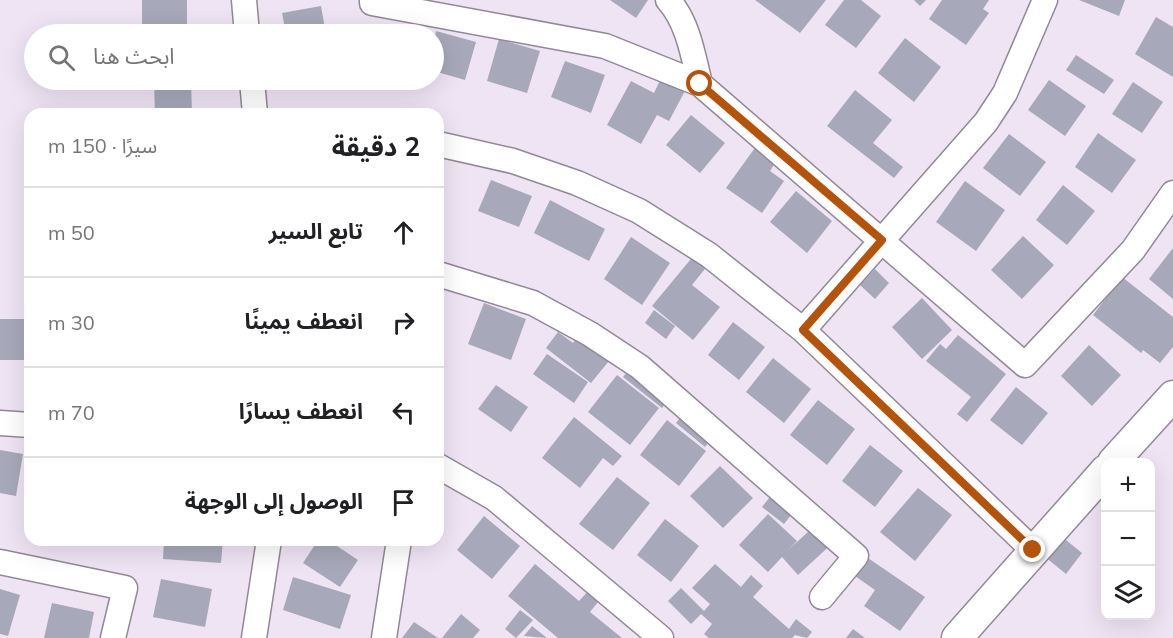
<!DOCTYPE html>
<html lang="ar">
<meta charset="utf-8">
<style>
body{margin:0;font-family:Mulish,"Noto Sans Arabic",sans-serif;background:#f6f6f6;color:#202124;direction:rtl}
.controls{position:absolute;right:18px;bottom:18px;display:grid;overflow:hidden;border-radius:12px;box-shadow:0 6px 24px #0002}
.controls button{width:54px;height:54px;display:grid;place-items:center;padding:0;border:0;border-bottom:2px solid #e0e0e0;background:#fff;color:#202124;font:30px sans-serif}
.stop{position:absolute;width:18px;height:18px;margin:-14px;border:4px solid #b45309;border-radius:50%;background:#fff}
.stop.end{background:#b45309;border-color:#fff;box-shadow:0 2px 6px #0008}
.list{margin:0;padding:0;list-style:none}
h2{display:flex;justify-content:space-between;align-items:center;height:78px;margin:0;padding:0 24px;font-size:26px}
h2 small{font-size:20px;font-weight:400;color:#757577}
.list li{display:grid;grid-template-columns:39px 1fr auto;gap:18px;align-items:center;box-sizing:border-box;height:90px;padding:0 24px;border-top:2px solid #e0e0e0}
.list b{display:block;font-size:22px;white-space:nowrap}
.list em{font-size:20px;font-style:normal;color:#757577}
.icon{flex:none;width:33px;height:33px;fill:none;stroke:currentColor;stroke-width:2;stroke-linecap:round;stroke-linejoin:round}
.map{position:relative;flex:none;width:1173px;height:638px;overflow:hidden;direction:ltr}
.search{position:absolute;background:#fff;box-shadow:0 6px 24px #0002;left:24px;top:24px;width:420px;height:66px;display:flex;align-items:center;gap:15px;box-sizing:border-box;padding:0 21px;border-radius:33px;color:#757577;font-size:22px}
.panel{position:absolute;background:#fff;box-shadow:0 6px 24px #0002;left:24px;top:108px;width:420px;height:438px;border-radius:18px;direction:rtl}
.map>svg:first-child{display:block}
.building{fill:#a7a8b9}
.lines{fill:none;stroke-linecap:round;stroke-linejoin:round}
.minor-casing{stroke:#928896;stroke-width:27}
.tertiary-casing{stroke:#928896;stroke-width:33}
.minor{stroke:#fff;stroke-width:24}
.tertiary{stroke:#fff;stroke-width:30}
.route{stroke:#b45309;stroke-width:8}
</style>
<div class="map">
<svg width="1173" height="638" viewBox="0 0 1173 638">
<rect width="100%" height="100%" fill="#efe4f4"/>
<!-- building -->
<path class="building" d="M 142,0 L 187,0 L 187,28 L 142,28 Z
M 610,0 L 648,0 L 636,18 Z
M 755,0 L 826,0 L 800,33 Z
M 844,0 L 861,0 L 881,16 L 856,48 L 825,25 Z
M 914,0 L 926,0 L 920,6 Z
M 942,0 L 989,0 L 983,9 L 989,13 L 966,45 L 929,19 Z
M 1079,0 L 1125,0 L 1119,16 Z
M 321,6 L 326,34 L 286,34 L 282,13 Z
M 1156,17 L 1173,27 L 1173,77 L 1135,54 Z
M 372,25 L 402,34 L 370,34 Z
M 190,30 L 190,34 L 153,34 L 153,31 Z
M 436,31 L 476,42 L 465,80 L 434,71 L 434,42 Z
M 905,38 L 941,67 L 914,102 L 878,73 Z
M 499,39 L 540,51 L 527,93 L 487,81 Z
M 1076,55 L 1114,80 L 1104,94 L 1066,70 Z
M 565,61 L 605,75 L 591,113 L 551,97 Z
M 662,76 L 686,89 L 669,121 L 657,115 L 641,144 L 607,125 L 631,81 L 654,93 Z
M 154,80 L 191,80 L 192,114 L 155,114 Z
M 1049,80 L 1086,106 L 1065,136 L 1028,110 Z
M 1133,82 L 1163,102 L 1142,133 L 1112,114 Z
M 855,90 L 892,120 L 873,143 L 903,167 L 894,178 L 827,126 Z
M 691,115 L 725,143 L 700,173 L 666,145 Z
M 1098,133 L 1136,160 L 1112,193 L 1075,167 Z
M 1009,134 L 1046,162 L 1020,196 L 983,168 Z
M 757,145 L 777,160 L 770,171 L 784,181 L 762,213 L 726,188 Z
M 491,180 L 532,196 L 519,227 L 478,211 Z
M 965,181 L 1005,210 L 976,251 L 936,222 Z
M 1063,185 L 1095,211 L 1067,245 L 1036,220 Z
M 796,191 L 832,221 L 807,253 L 770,222 Z
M 550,200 L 605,229 L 589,261 L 534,233 Z
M 1023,236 L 1054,265 L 1022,299 L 991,270 Z
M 631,237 L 670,263 L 642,305 L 604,279 Z
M 1173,248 L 1173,299 L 1149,279 Z
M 695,254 L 708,265 L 692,285 L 720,307 L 693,340 L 652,306 Z
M 875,269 L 889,283 L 875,299 L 860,285 Z
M 1122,277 L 1173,317 L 1173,347 L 1160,363 L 1143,350 L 1141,353 L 1093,315 Z
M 922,298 L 952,330 L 922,359 L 892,327 Z
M 484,303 L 526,319 L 511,360 L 468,344 Z
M 654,310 L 675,326 L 666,339 L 645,323 Z
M 0,319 L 30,319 L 30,360 L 0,360 Z
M 733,322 L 765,347 L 739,380 L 708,355 Z
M 586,327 L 617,351 L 591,383 L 546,348 L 558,332 L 573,343 Z
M 958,335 L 1006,374 L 967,422 L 957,414 L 971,397 L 926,361 L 940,344 L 946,349 Z
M 1089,345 L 1121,375 L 1092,406 L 1061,376 Z
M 547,354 L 588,382 L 574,403 L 533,374 Z
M 773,358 L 811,389 L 784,423 L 746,392 Z
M 631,367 L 670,398 L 662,408 L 623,377 Z
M 617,375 L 659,408 L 630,445 L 588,412 Z
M 496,385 L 528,407 L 511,432 L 478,409 Z
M 1016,387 L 1048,413 L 1022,445 L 990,420 Z
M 818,400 L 855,429 L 827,465 L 790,435 Z
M 683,414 L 712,438 L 705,447 L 676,423 Z
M 574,417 L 622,456 L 613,466 L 603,458 L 580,488 L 542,458 Z
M 667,420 L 706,451 L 679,486 L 640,455 Z
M 870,445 L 903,471 L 875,507 L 842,481 Z
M 0,450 L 23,454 L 16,496 L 0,493 Z
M 720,466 L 753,498 L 723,528 L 690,496 Z
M 617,477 L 650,503 L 613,550 L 579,524 Z
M 918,488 L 952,515 L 915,561 L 880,532 Z
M 773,493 L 795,510 L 784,524 L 762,507 Z
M 768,514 L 797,541 L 787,551 L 820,521 L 837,539 L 798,575 L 782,557 L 768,572 L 739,545 Z
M 484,516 L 520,546 L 492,579 L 457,550 Z
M 665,519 L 699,546 L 671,582 L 637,555 Z
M 1061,536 L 1082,553 L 1066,574 L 1044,556 Z
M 164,540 L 223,540 L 221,563 L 163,559 Z
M 318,540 L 328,540 L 358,560 L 340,587 L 303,563 Z
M 868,558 L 925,597 L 900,631 L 864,606 L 875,590 L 855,576 Z
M 535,564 L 579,601 L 591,588 L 602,597 L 590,612 L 622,638 L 558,638 L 508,596 Z
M 715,564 L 741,587 L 751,575 L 763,586 L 753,597 L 789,629 L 796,619 L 812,632 L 807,638 L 795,635 L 792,638 L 709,638 L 704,634 L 712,624 L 701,614 L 691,624 L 668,601 L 681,588 L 704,611 L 710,604 L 692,588 Z
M 293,577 L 351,595 L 340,629 L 283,610 Z
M 161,579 L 212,589 L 205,627 L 153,617 Z
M 0,589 L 20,595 L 8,636 L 0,634 Z
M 52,603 L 94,612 L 89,638 L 44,638 Z
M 520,610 L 533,620 L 516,638 L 505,629 Z
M 461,614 L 480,630 L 473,638 L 442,638 Z
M 414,622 L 438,638 L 402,638 Z
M 532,626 L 547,638 L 524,636 Z
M 853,629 L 865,638 L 846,638 Z"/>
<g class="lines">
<!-- minor casing -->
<g class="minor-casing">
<path id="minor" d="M 244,0 L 247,34
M 372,0 L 372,3 L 605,46 L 700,84 L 1025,365 L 1133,250 L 1173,193
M 668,0 C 688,22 693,55 700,84
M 252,80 L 255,114
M 438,144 L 513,161 L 577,183 L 639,211 L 709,255 L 803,330 L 1033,550
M 438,274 L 533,303 L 590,334 L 640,367 L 856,556 L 822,597
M 803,330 L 986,122 L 1005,93 L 1045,0
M 0,423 L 30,425
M 438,466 L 494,498 L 661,638
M 0,562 L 125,588 L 113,638
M 254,638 L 269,540
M 384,638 L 399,540"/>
</g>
<!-- tertiary casing -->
<g class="tertiary-casing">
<path id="tertiary" d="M 1113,462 L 1173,396
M 957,638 L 1106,470"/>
</g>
<!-- minor -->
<use href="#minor" class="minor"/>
<!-- tertiary -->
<use href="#tertiary" class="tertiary"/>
</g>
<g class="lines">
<!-- route -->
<path class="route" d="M 700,84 L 882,240 L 803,330 L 1033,550"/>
</g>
</svg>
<div class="controls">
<button>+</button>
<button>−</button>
<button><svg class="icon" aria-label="layers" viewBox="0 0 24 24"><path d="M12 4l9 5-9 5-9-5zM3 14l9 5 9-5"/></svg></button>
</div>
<div class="stop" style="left:700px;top:84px"></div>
<div class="stop end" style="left:1033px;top:550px"></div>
<div class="search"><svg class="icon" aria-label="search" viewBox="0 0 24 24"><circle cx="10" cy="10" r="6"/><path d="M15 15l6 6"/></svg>ابحث هنا</div>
<section class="panel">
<h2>2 دقيقة<small>سيرًا · 150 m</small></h2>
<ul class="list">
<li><svg class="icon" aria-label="ahead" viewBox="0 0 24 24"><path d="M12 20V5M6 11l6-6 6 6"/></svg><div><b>تابع السير</b></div><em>50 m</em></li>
<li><svg class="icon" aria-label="right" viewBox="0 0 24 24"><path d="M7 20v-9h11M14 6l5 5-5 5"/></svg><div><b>انعطف يمينًا</b></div><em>30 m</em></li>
<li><svg class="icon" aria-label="left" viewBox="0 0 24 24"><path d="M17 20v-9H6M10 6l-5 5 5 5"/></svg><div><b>انعطف يسارًا</b></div><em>70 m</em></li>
<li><svg class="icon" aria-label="arrive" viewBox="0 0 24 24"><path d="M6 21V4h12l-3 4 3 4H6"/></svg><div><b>الوصول إلى الوجهة</b></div></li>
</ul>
</section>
</div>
